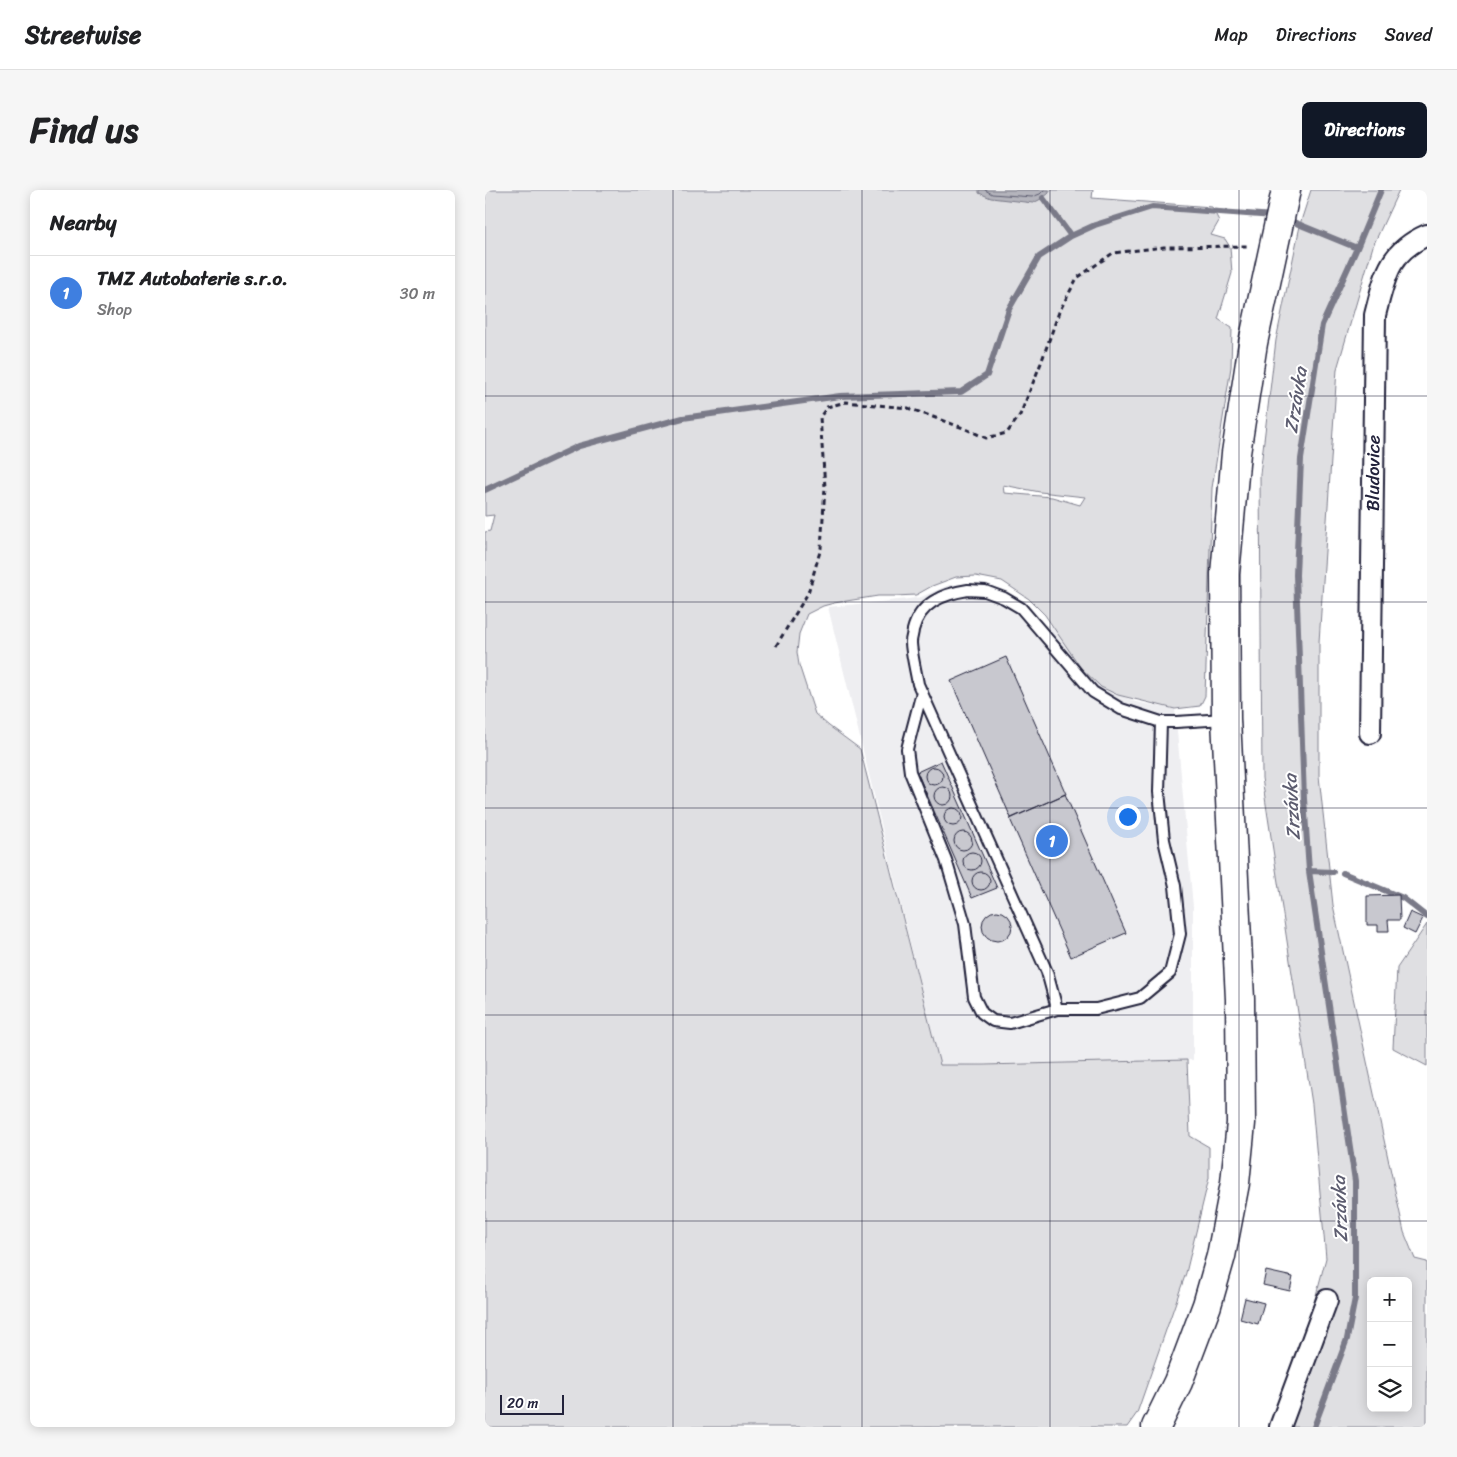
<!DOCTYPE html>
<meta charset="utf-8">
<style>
body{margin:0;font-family:Sriracha,sans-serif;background:#f6f6f6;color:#202124}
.controls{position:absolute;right:15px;bottom:15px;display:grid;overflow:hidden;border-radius:8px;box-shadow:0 2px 12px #0003}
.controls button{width:45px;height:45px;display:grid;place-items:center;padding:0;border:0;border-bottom:1px solid #e0e0e0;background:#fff;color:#202124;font:25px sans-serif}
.scale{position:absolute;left:15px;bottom:12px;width:64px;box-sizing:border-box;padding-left:5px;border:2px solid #22223b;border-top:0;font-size:14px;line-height:18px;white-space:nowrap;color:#22223b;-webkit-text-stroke:4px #fff;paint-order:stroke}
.you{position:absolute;left:642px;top:626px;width:18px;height:18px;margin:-12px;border:4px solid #fff;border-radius:50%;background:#1a73e8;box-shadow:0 0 0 8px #1a73e833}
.badge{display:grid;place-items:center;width:32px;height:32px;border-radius:50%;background:#111827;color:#fff;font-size:16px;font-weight:700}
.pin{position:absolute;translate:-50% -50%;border:2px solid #fff;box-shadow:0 1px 5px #0006}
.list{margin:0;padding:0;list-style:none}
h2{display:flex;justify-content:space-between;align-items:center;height:65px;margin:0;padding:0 20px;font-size:21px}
h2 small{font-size:16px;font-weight:400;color:#757577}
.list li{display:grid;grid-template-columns:32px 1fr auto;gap:15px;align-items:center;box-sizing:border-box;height:75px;padding:0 20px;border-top:1px solid #e0e0e0}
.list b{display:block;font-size:19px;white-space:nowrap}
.list p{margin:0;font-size:16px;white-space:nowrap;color:#757577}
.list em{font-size:16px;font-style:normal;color:#757577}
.icon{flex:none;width:28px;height:28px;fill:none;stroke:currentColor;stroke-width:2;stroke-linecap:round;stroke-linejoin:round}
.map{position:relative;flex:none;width:942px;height:1237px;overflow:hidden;border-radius:8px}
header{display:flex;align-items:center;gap:30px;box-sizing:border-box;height:70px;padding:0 25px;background:#fff;border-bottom:1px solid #e0e0e0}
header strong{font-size:24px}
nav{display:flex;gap:28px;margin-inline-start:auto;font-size:18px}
.intro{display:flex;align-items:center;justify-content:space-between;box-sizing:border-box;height:120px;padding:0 30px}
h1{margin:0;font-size:35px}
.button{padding:12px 22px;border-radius:8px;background:#111827;color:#fff;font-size:18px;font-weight:700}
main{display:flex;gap:30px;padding:0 30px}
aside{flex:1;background:#fff;border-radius:8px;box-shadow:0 2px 12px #0003}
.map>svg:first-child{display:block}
.built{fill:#eeeef1}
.green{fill:#dfdfe2;stroke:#80808e;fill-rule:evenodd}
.water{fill:#b4b4bc;stroke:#7a7a88}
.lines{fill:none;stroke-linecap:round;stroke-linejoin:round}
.shore{stroke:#5c5c6f;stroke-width:1}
.stream{stroke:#7a7a88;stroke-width:6}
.building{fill:#c8c8cf;stroke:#22223b}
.service-casing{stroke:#22223b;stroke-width:14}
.minor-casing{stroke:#22223b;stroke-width:24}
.primary-casing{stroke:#22223b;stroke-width:31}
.path{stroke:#22223b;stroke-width:3;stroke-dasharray:5 4;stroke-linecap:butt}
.service{stroke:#fff;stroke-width:10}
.minor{stroke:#fff;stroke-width:20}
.primary{stroke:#fff;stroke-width:28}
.grid{fill:none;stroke:#22223b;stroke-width:1;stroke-opacity:0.55}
.labels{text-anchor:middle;stroke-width:4;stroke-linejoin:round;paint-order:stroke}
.street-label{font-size:18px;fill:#22223b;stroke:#fff}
.water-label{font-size:19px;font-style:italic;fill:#5c5c6f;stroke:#fff}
</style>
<header>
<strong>Streetwise</strong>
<nav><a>Map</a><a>Directions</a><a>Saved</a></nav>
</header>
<div class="intro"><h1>Find us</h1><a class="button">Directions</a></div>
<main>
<aside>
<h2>Nearby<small></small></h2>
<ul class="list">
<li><span class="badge" style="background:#3f7fe0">1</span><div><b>TMZ Autobaterie s.r.o.</b><p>Shop</p></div><em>30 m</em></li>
</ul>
</aside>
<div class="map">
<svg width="942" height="1237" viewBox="0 0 942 1237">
<rect width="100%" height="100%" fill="#fff"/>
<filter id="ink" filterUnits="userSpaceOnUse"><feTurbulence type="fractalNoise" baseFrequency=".02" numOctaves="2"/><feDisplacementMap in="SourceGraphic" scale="10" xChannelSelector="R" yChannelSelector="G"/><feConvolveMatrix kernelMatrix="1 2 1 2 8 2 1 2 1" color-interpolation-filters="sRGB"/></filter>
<g filter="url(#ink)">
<!-- built -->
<path class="built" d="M 501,393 L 540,411 L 560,435 L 568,436 L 596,478 L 616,497 L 651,512 L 690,519 L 708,717 L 708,870 L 455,875 L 343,417 L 424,409 L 436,407 L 464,395 Z"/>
<!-- green -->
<path class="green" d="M 0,0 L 608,0 L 607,8 L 727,17 L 734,31 L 726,45 L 740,49 L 745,57 L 747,83 L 733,129 L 747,138 L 746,177 L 727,298 L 720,506 L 715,516 L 690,519 L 633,505 L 616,497 L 596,478 L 560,425 L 544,409 L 517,391 L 491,386 L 471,387 L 447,396 L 431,405 L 410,406 L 393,406 L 349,413 L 338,416 L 322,424 L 314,444 L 312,462 L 314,475 L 330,524 L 344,536 L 375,559 L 455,875 L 499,875 L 702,870 L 705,946 L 724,957 L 724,988 L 701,1083 L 652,1223 L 642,1237 L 0,1237 L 0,342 L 5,341 L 9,325 L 0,326 ZM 518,295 L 555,302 L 600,307 L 595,315 L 567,307 L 519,303 Z
M 826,0 L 914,0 L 888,56 L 852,179 L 834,452 L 834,586 L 848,715 L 919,1042 L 930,1069 L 942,1072 L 942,1237 L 786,1237 L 815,1165 L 841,1068 L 827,914 L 777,588 L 775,284 L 791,150 L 816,31 ZM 886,1091 L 923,1091 L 923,1218 L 886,1218 Z
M 942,734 L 942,876 L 908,858 L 912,778 Z"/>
<!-- water -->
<path class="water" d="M 494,0 L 564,0 L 564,3 L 558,8 L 548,13 L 506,8 L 494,3 Z"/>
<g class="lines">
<!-- shore -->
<path class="shore" d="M 500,0 L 507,4 L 547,7 L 555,4 L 559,0"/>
<!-- stream -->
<path class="stream" d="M 558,8 L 586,46
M 801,29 L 872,58
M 0,300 L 94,256 L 198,228 L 355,206 L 476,202 L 502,185 L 524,119 L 554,67 L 586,46 L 610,35 L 667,17 L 789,26
M 824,681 L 848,682
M 858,683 L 918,708 L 942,727
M 829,1237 L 862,1149 L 870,1108 L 870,991 L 824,681 L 819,609 L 811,385 L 816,269 L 837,135 L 872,58 L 896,0"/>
</g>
<!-- building -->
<path class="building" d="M 521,467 L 581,604 L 526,628 L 466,491 Z
M 456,571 L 512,698 L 487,708 L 432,582 Z
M440 586a9 9 0 1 1 18 0a9 9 0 1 1-18 0Z
M449 606a9 9 0 1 1 18 0a9 9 0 1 1-18 0Z
M 580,604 L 641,743 L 586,767 L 525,629 Z
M459 627a9 9 0 1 1 18 0a9 9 0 1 1-18 0Z
M469 651a9 9 0 1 1 18 0a9 9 0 1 1-18 0Z
M478 671a9 9 0 1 1 18 0a9 9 0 1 1-18 0Z
M487 691a9 9 0 1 1 18 0a9 9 0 1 1-18 0Z
M 914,705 L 915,730 L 903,730 L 904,741 L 893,741 L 893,735 L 882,735 L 882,706 Z
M497 736a15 15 0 1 1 30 0a15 15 0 1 1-30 0Z
M 925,722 L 938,728 L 930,744 L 918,738 Z
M 781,1081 L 808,1087 L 805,1101 L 778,1095 Z
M 760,1108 L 779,1113 L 773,1134 L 755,1129 Z"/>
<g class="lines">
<!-- service casing -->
<g class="service-casing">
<path id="service" d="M 483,400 L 500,401 L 519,408 L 536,418 L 608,502 L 636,519 L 676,532 L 674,602 L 679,650 L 690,696 L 695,744 L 685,783 L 655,808 L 611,819 L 572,819 L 562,782 L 433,494 C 431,482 426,462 426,452 C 426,448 428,444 428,440 C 435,413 457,404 483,400 Z
M 437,502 L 422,559 L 425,582 L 461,670 L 480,734 L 489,807 L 497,823 L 508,831 L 525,833 L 572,819
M 676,532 L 691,532 L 740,529"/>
</g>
<!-- minor casing -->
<g class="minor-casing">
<g id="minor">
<path id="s1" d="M 885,543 L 890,125 C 900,87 903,62 942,45"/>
<path d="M 795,1237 L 842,1110"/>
</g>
</g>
<!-- primary casing -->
<g class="primary-casing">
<path id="primary" d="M 671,1237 L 693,1192 L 722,1115 L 736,1066 L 750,993 L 756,933 L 755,809 L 741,529 L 740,384 L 751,263 L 768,153 L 801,0"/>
</g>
<!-- path -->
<path class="path" d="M 291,456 L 323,403 L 336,358 L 340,297 L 335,227 L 342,217 L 361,212 L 423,218 L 481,239 L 501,248 L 522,243 L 535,225 L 556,173 L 574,122 L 592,88 L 628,63 L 679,57 L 765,56"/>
<!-- service -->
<use href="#service" class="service"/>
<!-- minor -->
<use href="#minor" class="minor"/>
<!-- primary -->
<use href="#primary" class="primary"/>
</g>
</g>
<!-- grid -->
<path class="grid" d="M 188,0 L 188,1237M 377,0 L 377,1237M 565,0 L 565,1237M 754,0 L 754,1237M 0,206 L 942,206M 0,412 L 942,412M 0,618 L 942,618M 0,825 L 942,825M 0,1031 L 942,1031"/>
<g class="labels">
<!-- street labels -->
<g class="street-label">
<text dy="6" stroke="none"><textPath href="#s1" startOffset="260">Bludovice</textPath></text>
</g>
<!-- water labels -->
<g class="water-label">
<text transform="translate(810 210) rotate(-81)" y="7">Zrzávka</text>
<text transform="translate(806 617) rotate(-93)" y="7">Zrzávka</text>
<text transform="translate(854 1019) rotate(-92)" y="7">Zrzávka</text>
</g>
</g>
</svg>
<div class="controls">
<button>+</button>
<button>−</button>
<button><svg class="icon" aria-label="layers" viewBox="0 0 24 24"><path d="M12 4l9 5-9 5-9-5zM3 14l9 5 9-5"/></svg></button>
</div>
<div class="scale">20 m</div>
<div class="you"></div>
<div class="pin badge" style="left:567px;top:651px;background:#3f7fe0">1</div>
</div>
</main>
